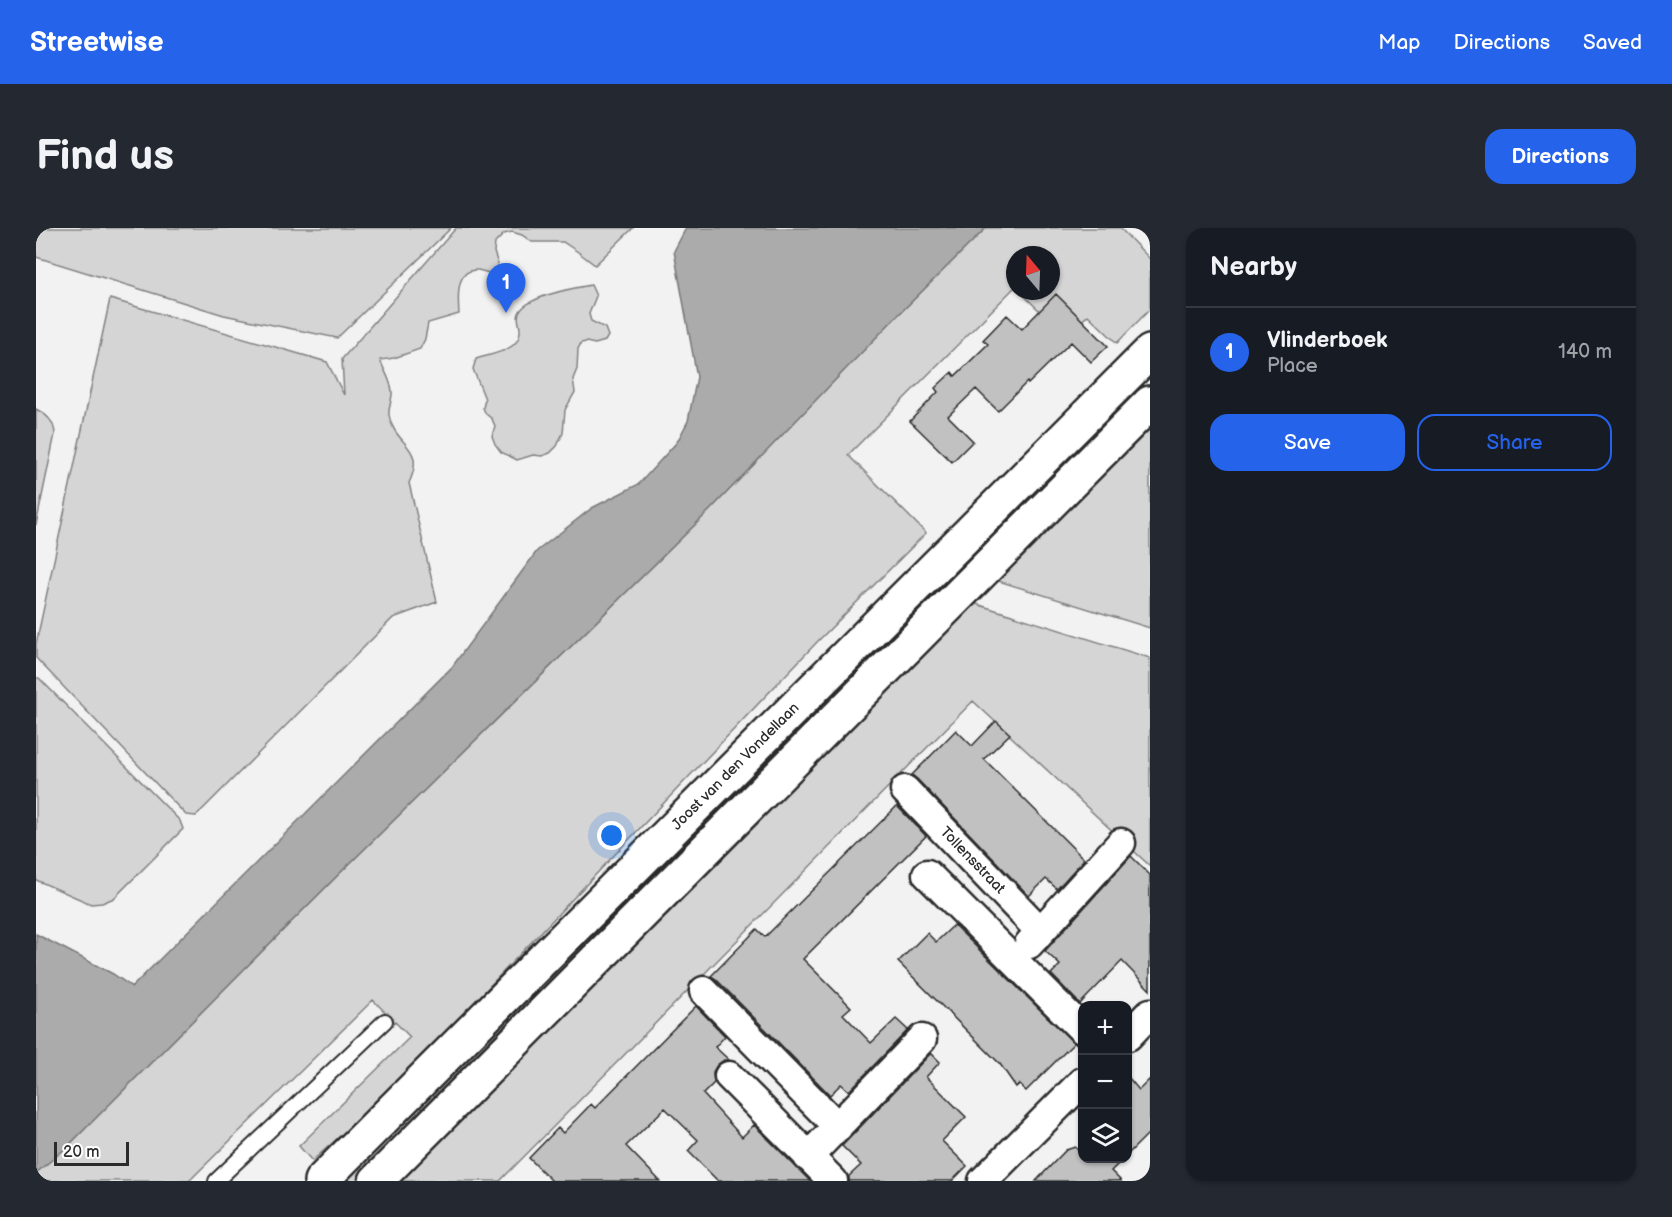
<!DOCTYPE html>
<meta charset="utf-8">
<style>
body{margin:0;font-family:"Balsamiq Sans",sans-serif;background:#242831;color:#f1f3f6}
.controls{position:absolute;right:18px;bottom:18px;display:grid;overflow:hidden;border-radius:12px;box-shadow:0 2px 4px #0004}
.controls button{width:54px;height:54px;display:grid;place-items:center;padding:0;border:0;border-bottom:2px solid #363941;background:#171b24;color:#f1f3f6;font:30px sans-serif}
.compass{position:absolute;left:970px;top:18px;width:54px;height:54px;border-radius:50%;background:#171b24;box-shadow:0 2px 4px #0004;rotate:341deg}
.scale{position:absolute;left:18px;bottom:15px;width:75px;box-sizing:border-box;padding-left:6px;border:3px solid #2b2b2b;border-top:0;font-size:16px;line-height:21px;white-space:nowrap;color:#2b2b2b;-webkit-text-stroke:4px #fff;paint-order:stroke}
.you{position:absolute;left:576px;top:608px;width:21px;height:21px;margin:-15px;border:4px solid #fff;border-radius:50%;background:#1a73e8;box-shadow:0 0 0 9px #1a73e833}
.badge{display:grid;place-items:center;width:39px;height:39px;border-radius:50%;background:#2563eb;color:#fff;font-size:20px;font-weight:700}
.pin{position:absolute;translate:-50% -50px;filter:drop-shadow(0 2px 3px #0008)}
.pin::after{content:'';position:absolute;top:32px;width:21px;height:18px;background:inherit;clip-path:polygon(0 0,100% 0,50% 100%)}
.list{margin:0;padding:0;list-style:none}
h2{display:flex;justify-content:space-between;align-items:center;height:78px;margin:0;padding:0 24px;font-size:26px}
h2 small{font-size:20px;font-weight:400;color:#9ea1a6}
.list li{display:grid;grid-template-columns:39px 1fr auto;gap:18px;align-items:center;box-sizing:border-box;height:90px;padding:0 24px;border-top:2px solid #363941}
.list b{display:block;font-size:22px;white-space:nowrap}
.list p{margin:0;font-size:20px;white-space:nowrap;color:#9ea1a6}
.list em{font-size:20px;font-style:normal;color:#9ea1a6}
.actions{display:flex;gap:12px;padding:18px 24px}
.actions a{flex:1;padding:14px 0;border:2px solid #2563eb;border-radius:18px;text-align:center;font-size:21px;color:#2563eb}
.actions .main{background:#2563eb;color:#fff}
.icon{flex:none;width:33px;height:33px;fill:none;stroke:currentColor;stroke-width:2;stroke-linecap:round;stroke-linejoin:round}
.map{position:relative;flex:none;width:1114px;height:953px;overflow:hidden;border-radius:18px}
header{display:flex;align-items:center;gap:36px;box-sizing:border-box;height:84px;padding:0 30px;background:#2563eb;color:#fff}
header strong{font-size:28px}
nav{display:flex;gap:33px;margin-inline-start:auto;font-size:21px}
.intro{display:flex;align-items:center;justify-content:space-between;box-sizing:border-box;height:144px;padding:0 36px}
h1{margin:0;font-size:42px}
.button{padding:15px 27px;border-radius:18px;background:#2563eb;color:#fff;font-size:21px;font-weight:700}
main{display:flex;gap:36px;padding:0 36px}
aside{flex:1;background:#171b24;border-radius:18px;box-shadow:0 2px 4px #0004}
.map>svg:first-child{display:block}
.green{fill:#d5d5d5;stroke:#808080;stroke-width:1.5}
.water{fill:#ababab;stroke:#787878;stroke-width:1.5}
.building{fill:#c1c1c1;stroke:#2b2b2b;stroke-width:1.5}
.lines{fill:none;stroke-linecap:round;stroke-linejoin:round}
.service-casing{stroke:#2b2b2b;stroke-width:18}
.minor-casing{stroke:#2b2b2b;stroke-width:33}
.tertiary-casing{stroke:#2b2b2b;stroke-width:38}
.service{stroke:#fff;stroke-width:14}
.minor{stroke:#fff;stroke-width:28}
.tertiary{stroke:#fff;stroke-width:33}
.labels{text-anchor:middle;stroke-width:5;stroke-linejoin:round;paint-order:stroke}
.street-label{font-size:15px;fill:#2b2b2b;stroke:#fff}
</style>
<header>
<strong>Streetwise</strong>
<nav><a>Map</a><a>Directions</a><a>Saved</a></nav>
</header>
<div class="intro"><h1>Find us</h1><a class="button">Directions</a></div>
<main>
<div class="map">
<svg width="1114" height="953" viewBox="0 0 1114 953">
<rect width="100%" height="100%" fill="#f2f2f2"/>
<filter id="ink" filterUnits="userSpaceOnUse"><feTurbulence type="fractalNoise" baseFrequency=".0167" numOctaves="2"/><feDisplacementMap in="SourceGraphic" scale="12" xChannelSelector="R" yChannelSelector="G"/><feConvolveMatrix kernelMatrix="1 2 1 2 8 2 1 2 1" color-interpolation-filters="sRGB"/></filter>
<g filter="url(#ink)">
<!-- green -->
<path class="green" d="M 0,0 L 415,0 L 301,110 L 188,87 L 0,29 Z
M 420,0 L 597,0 L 559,37 L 542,24 L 527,14 L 496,14 L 486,7 L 476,4 L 468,6 L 459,15 L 458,24 L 462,36 L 457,46 C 452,45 447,43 442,42 C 419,40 422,71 423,86 L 392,95 L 389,111 L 384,121 L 358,130 L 344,132 C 348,142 355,153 356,163 C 357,171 352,179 353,187 C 358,218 391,217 373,255 L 401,374 L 357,390 L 160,588 L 150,587 L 0,430 L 0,416 L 74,71 L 291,134 L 308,167 L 306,131 Z
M 950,0 L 1084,0 L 1114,31 L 1114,81 L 1081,115 L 1052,87 L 1030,108 L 983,63 L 1015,63 L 1015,27 L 979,27 L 979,59 L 812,227 L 890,305 L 782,413 L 349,868 L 276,933 L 263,918 L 374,809 L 337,772 L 153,953 L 0,953 L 0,945 L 31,919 L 301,648 L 674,282 L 855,94 Z
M 555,57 L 560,68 L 553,86 L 555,93 L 569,100 L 572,108 L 569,113 L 559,116 L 550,114 L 545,115 L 542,121 L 541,141 L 537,151 L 539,164 L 529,182 L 527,205 L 521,218 L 514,225 L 506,228 L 497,227 L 481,232 L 465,224 L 459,216 L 456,208 L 459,198 L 456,191 L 450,186 L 447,180 L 449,171 L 437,141 L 440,131 C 455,126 483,123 484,104 C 485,97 480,92 483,85 C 490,68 538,60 555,57 Z
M 0,181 C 11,187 18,193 19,206 L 0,297 Z
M 1114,197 L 1114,400 L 959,352 Z
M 937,375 L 1114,430 L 1114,638 L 937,473 L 464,953 L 363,953 Z
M 834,415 L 846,428 L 326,953 L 297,953 Z
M 0,450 L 3,450 L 144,593 L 147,601 L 78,670 L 66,675 L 55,676 L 0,652 Z"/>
<!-- water -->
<path class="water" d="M 650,0 L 950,0 L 855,94 L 674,282 L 301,648 L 31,919 L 0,945 L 0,706 L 77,746 L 96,759 L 416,439 L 501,323 L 556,280 L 603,256 L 641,214 L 652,193 L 661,149 L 638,23 Z"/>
<!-- building -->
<path class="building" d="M 1020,66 L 1072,118 L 1055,134 L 1035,114 L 992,156 L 991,154 L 962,183 L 940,161 L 912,188 L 937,213 L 916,234 L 874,193 L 902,164 L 899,160 L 916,144 L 919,148 L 952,116 L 947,112 L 971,87 L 986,101 Z
M 960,493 L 974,506 L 948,531 L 1048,631 L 1021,661 L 1010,651 L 993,668 L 881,551 L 876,547 L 920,502 L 936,518 Z
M 861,578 L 890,608 L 767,731 L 815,779 L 807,786 L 835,815 L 860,791 L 872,802 L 813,863 L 805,856 L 794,867 L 680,751 L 675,748 L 721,701 L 729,709 Z
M 1095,628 L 1114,647 L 1114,762 L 1086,733 L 1044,776 L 1015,746 L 1024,737 L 1009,723 Z
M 918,697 L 1038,815 L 990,863 L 983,856 L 980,859 L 964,836 L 862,734 L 891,705 L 900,714 Z
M 660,778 L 689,808 L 679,819 L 693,832 L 688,832 L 681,837 L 677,844 L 678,855 L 667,866 L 706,909 L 718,897 L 774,953 L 682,953 L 652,923 L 662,912 L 629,880 L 590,918 L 624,953 L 516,953 L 493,930 L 522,900 L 527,905 L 555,876 L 559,880 Z
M 895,825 L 904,834 L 890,849 L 930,889 L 906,913 L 931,938 L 916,953 L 813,953 L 813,948 L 825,937 L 806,918 Z
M 1092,849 L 1103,862 L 1114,851 L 1114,904 L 1092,926 Z
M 1039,919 L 1047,927 L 1047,930 L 1088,930 L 1075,943 L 1085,953 L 1000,953 L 1030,922 Z"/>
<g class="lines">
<!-- service casing -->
<g class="service-casing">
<path id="service" d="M 180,953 L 349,793"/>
</g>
<!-- minor casing -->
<g class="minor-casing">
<path id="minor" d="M 869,562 L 1004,703
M 891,646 L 1046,801
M 993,716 L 1085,615
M 668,763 L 802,899
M 1092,808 L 1114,785
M 693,848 L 797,953
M 772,929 L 886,811
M 947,953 L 1046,854"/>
</g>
<!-- tertiary casing -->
<g class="tertiary-casing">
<path id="tertiary" d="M 285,953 L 1114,124
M 340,953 L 1114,175"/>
</g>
<!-- service -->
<use href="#service" class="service"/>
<!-- minor -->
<use href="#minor" class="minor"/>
<!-- tertiary -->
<use href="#tertiary" class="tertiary"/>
</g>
</g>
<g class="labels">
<!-- street labels -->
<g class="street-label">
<text transform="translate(699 538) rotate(-45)" y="5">Joost van den Vondellaan</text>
<text transform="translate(937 632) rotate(46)" y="5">Tollensstraat</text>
</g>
</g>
</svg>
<div class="controls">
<button>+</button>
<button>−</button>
<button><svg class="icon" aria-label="layers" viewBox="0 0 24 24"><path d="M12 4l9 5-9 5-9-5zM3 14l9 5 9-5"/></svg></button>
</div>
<svg class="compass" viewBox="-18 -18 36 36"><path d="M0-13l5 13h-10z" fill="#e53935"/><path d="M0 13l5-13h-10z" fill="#9ea1a6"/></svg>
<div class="scale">20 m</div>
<div class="you"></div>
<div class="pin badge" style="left:470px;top:85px">1</div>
</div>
<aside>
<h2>Nearby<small></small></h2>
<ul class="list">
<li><span class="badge">1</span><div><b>Vlinderboek</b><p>Place</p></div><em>140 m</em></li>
</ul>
<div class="actions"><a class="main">Save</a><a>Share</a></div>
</aside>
</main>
